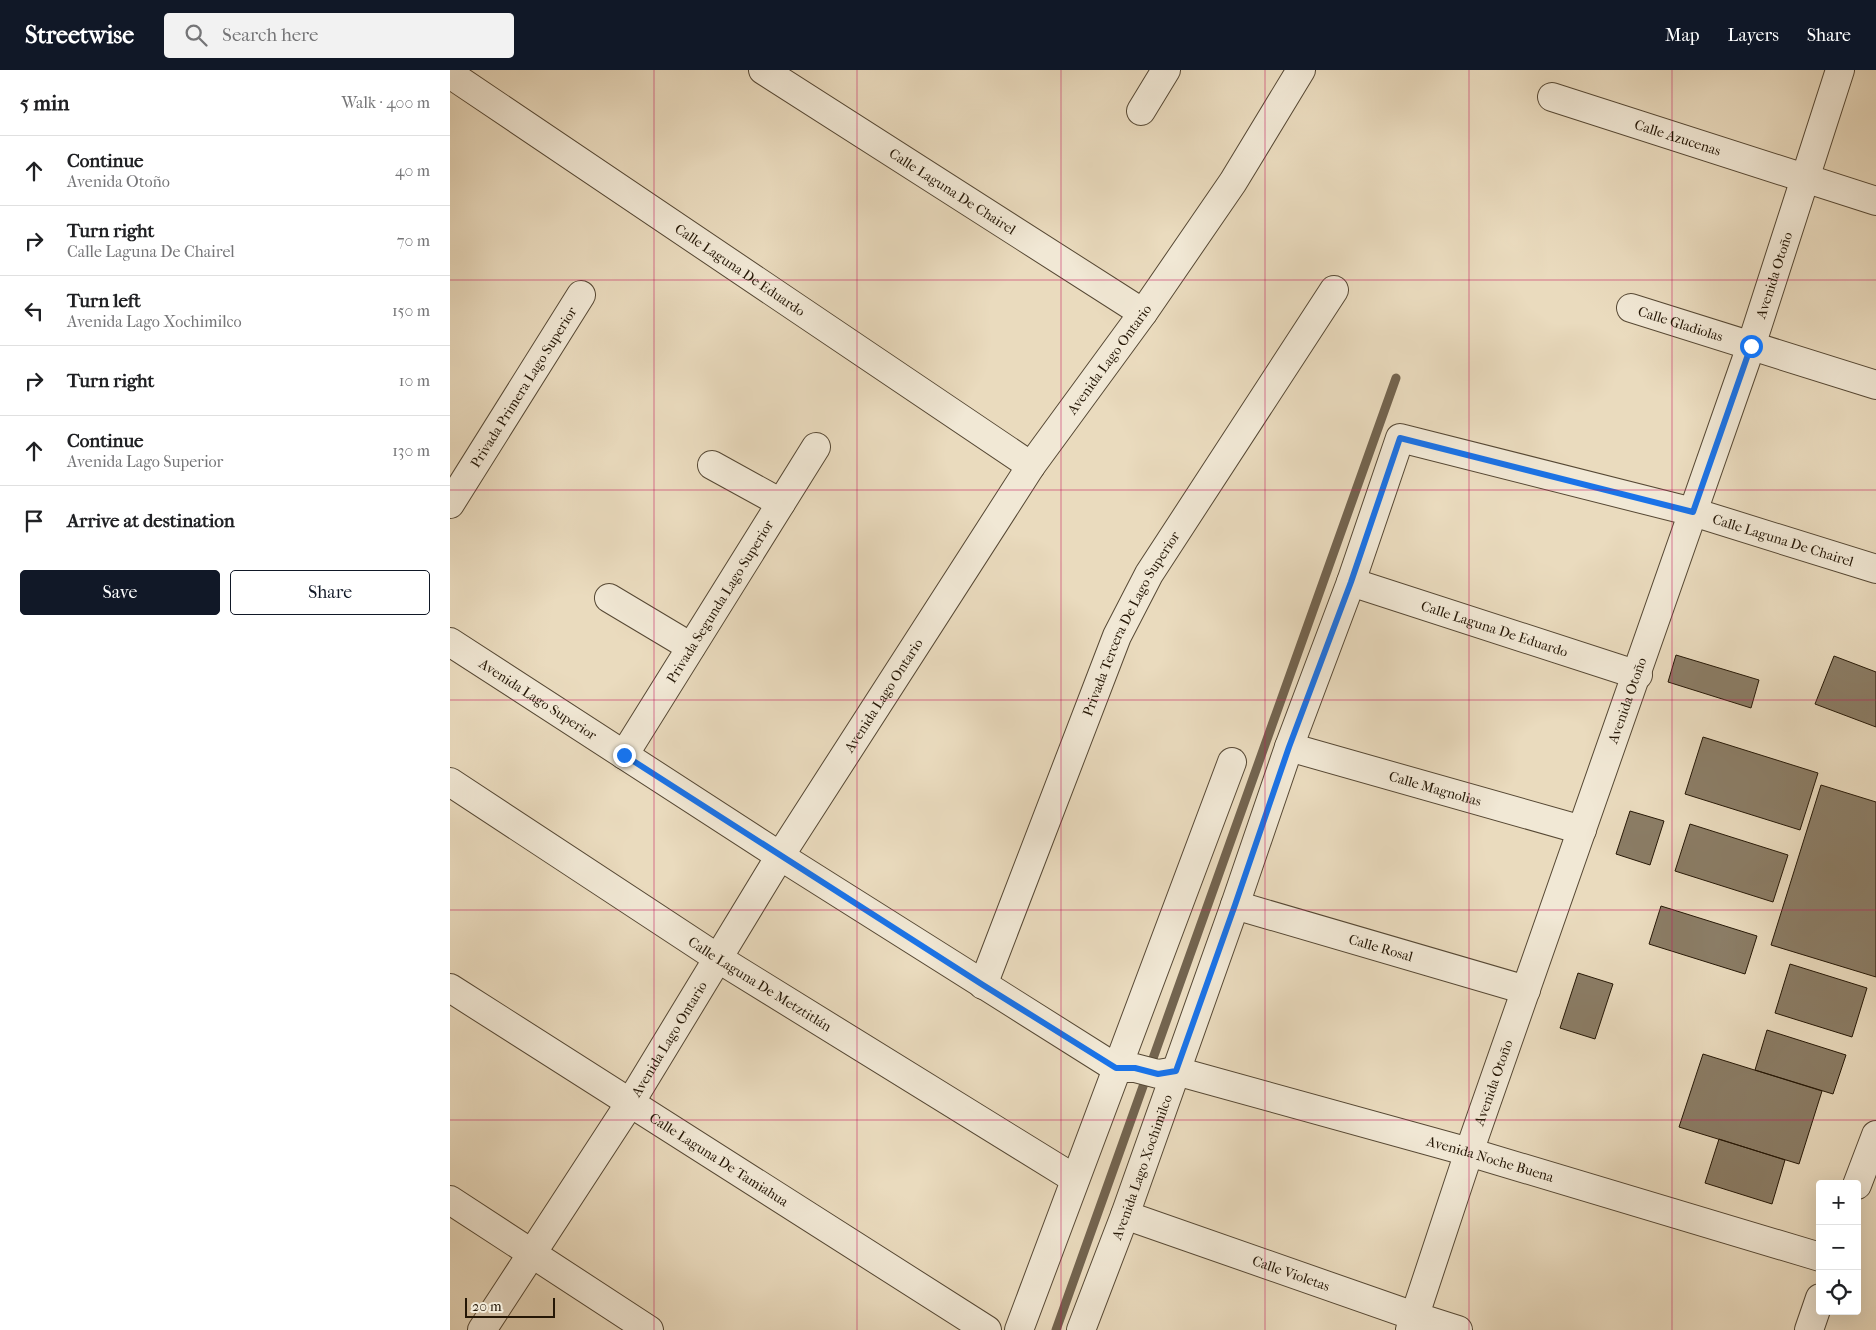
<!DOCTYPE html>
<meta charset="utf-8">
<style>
body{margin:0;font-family:"IM FELL French Canon",serif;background:#f2f2f2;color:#202124}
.controls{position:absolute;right:15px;bottom:15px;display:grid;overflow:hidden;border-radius:5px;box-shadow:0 5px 20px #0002}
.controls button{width:45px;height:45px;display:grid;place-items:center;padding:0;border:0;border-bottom:1px solid #e0e0e0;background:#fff;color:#202124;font:25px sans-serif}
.scale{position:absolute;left:15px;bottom:12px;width:90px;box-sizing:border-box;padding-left:5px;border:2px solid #251706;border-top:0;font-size:14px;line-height:18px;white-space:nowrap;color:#251706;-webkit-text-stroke:4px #f1e8d5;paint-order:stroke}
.stop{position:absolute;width:15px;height:15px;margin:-11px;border:4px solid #1a73e8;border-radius:50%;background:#fff}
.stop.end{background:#1a73e8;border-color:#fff;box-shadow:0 1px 5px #0008}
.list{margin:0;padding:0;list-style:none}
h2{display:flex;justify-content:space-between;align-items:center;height:65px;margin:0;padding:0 20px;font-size:21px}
h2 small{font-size:16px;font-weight:400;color:#757577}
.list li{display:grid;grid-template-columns:32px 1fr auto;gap:15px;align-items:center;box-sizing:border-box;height:70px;padding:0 20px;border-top:1px solid #e0e0e0}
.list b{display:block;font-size:19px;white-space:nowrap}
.list p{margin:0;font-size:16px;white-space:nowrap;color:#757577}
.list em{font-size:16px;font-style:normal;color:#757577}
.actions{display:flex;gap:10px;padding:15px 20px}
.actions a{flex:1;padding:11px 0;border:1px solid #111827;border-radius:5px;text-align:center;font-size:18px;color:#111827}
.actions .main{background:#111827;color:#fff}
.icon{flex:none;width:28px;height:28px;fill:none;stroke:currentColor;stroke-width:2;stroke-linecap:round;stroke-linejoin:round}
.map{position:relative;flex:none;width:1426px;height:1260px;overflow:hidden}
header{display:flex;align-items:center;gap:30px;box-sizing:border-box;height:70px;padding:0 25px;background:#111827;color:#fff}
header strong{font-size:24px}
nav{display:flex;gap:28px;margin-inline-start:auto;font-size:18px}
.search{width:350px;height:45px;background:#f2f2f2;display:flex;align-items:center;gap:12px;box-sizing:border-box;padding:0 18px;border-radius:5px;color:#757577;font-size:19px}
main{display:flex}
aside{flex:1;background:#fff}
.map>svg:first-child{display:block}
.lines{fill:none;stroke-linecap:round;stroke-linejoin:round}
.stream{stroke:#73644f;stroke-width:9}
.building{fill:#8b7d66;stroke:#251706}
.minor-casing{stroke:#564834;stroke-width:30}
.minor{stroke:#f1e8d5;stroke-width:28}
.route{stroke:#1a73e8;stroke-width:6}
.grid{fill:none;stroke:#c2185b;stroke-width:1;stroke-opacity:0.55}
.labels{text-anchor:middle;stroke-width:5;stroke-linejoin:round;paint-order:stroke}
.street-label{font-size:14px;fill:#251706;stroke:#f1e8d5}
</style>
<header>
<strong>Streetwise</strong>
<div class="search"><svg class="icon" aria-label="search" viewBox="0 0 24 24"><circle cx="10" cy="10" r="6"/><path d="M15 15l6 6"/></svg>Search here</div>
<nav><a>Map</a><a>Layers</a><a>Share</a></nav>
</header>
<main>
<aside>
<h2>5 min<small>Walk · 400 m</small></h2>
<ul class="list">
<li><svg class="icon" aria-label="ahead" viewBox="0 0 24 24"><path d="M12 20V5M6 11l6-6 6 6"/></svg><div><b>Continue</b><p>Avenida Otoño</p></div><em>40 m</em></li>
<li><svg class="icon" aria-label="right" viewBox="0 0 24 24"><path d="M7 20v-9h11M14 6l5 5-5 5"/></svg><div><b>Turn right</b><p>Calle Laguna De Chairel</p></div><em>70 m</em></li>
<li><svg class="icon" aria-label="left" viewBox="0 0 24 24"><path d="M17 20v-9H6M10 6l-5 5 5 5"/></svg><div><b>Turn left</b><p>Avenida Lago Xochimilco</p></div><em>150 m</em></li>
<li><svg class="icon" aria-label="right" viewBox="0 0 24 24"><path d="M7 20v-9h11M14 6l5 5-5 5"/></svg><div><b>Turn right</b></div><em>10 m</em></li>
<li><svg class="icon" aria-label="ahead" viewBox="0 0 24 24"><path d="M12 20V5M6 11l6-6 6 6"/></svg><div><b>Continue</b><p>Avenida Lago Superior</p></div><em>130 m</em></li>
<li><svg class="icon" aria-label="arrive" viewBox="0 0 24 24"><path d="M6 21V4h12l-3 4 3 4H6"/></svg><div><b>Arrive at destination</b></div></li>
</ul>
<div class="actions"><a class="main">Save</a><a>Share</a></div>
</aside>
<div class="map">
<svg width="1426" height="1260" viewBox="0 0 1426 1260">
<rect width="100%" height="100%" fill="#eadbbe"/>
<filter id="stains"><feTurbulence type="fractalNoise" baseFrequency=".004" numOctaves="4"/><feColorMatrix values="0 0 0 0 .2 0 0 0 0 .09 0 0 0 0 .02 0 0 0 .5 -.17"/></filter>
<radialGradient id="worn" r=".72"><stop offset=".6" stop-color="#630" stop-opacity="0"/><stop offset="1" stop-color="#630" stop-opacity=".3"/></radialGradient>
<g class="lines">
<!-- stream -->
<path class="stream" d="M 606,1260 L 946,308"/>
</g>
<!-- building -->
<path class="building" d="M 1226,585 L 1309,610 L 1301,638 L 1218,612 Z
M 1384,586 L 1426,602 L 1426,657 L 1365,634 Z
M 1253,667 L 1368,703 L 1350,760 L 1235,724 Z
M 1371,715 L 1426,732 L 1426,907 L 1321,875 Z
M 1180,741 L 1214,751 L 1200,795 L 1166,784 Z
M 1240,754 L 1338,785 L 1323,832 L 1225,801 Z
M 1211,836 L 1307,866 L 1295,904 L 1199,874 Z
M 1340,894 L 1417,918 L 1402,967 L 1325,943 Z
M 1128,903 L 1163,914 L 1145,969 L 1110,958 Z
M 1317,960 L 1396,985 L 1383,1024 L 1305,1000 Z
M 1253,984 L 1372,1021 L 1349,1094 L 1229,1057 Z
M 1269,1069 L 1335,1090 L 1322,1134 L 1255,1113 Z"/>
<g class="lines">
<!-- minor casing -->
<g class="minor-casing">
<g id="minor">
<path id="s1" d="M 313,0 L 693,243"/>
<path id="s2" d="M 0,4 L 581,396"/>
<path id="s3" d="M 1102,27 L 1426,131"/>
<path d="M 691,41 L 716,0"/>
<path id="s4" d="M 1181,238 L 1426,315"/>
<path d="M 262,395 L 331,433"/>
<path id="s5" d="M 0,434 L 131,225"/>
<path id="s6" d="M 901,512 L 1188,605"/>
<path d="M 159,528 L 241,577"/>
<path id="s7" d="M 0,572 L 330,786 L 666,998 L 685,998 L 708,1004 L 726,1001 L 1019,1082 L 1370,1187"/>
<path id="s8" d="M 839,677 L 1132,760"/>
<path id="s9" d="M 174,685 L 366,377"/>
<path id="s10" d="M 0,712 L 269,889 L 625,1109"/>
<path id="s11" d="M 785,835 L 1076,920"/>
<path id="s12" d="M 533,915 L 667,566 L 699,504 L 884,220"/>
<path id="s13" d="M 0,918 L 537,1260"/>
<path d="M 1407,1115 L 1426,1065"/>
<path d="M 0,1130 L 199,1260"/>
<path id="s14" d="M 675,1145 L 964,1246 L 1008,1260"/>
<path id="s15" d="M 32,1260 L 180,1033 L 330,786 L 581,396 L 693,243 L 783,112 L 851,0"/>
<path d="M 569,1260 L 782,692"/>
<path id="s16" d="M 631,1260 L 675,1145 L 785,835 L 839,677 L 901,512 L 950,368 L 1243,442 L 1426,499"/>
<path id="s17" d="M 960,1260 L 1019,1082 L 1301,276 L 1390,0"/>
<path d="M 1359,1260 L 1370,1228"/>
</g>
</g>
<!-- minor -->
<use href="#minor" class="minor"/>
</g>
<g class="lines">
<!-- route -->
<path class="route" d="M 174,685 L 533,915 L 666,998 L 685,998 L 708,1004 L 726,1001 L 785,835 L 839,677 L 901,512 L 950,368 L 1243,442 L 1301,276"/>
</g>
<!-- grid -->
<path class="grid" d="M 204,0 L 204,1260M 407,0 L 407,1260M 611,0 L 611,1260M 815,0 L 815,1260M 1019,0 L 1019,1260M 1222,0 L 1222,1260M 0,210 L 1426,210M 0,420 L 1426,420M 0,630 L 1426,630M 0,840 L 1426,840M 0,1050 L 1426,1050"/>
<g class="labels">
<!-- street labels -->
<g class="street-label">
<text dy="5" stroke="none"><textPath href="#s3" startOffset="132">Calle Azucenas</textPath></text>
<text dy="5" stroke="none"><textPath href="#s1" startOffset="225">Calle Laguna De Chairel</textPath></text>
<text dy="5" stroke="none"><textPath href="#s2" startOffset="350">Calle Laguna De Eduardo</textPath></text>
<text dy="5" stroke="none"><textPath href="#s17" startOffset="1116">Avenida Otoño</textPath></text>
<text dy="5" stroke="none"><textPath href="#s4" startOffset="52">Calle Gladiolas</textPath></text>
<text dy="5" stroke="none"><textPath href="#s15" startOffset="1156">Avenida Lago Ontario</textPath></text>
<text dy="5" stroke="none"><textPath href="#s5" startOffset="138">Privada Primera Lago Superior</textPath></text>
<text dy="5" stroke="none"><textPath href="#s16" startOffset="1344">Calle Laguna De Chairel</textPath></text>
<text dy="5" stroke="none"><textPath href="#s9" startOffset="181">Privada Segunda Lago Superior</textPath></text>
<text dy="5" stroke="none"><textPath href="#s12" startOffset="391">Privada Tercera De Lago Superior</textPath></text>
<text dy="5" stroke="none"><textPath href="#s6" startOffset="151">Calle Laguna De Eduardo</textPath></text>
<text dy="5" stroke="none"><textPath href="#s15" startOffset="751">Avenida Lago Ontario</textPath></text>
<text dy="5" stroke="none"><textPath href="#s7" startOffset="105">Avenida Lago Superior</textPath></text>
<text dy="5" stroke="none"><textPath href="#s17" startOffset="666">Avenida Otoño</textPath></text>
<text dy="5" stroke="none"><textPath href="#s8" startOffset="152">Calle Magnolias</textPath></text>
<text dy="5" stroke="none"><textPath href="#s11" startOffset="152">Calle Rosal</textPath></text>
<text dy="5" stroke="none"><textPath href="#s10" startOffset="370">Calle Laguna De Metztitlán</textPath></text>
<text dy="5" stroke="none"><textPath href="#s15" startOffset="346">Avenida Lago Ontario</textPath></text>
<text dy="5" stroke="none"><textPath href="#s17" startOffset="261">Avenida Otoño</textPath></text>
<text dy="5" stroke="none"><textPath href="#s13" startOffset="319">Calle Laguna De Tamiahua</textPath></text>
<text dy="5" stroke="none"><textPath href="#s7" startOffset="1178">Avenida Noche Buena</textPath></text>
<text dy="5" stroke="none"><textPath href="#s16" startOffset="174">Avenida Lago Xochimilco</textPath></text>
<text dy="5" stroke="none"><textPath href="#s14" startOffset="176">Calle Violetas</textPath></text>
</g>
</g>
<rect width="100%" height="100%" filter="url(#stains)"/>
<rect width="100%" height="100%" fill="url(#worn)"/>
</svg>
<div class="controls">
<button>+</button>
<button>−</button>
<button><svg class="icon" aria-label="locate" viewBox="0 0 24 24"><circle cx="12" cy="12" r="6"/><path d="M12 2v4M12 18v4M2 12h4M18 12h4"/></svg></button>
</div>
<div class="scale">20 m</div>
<div class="stop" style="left:1301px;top:276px"></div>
<div class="stop end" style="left:174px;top:685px"></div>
</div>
</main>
